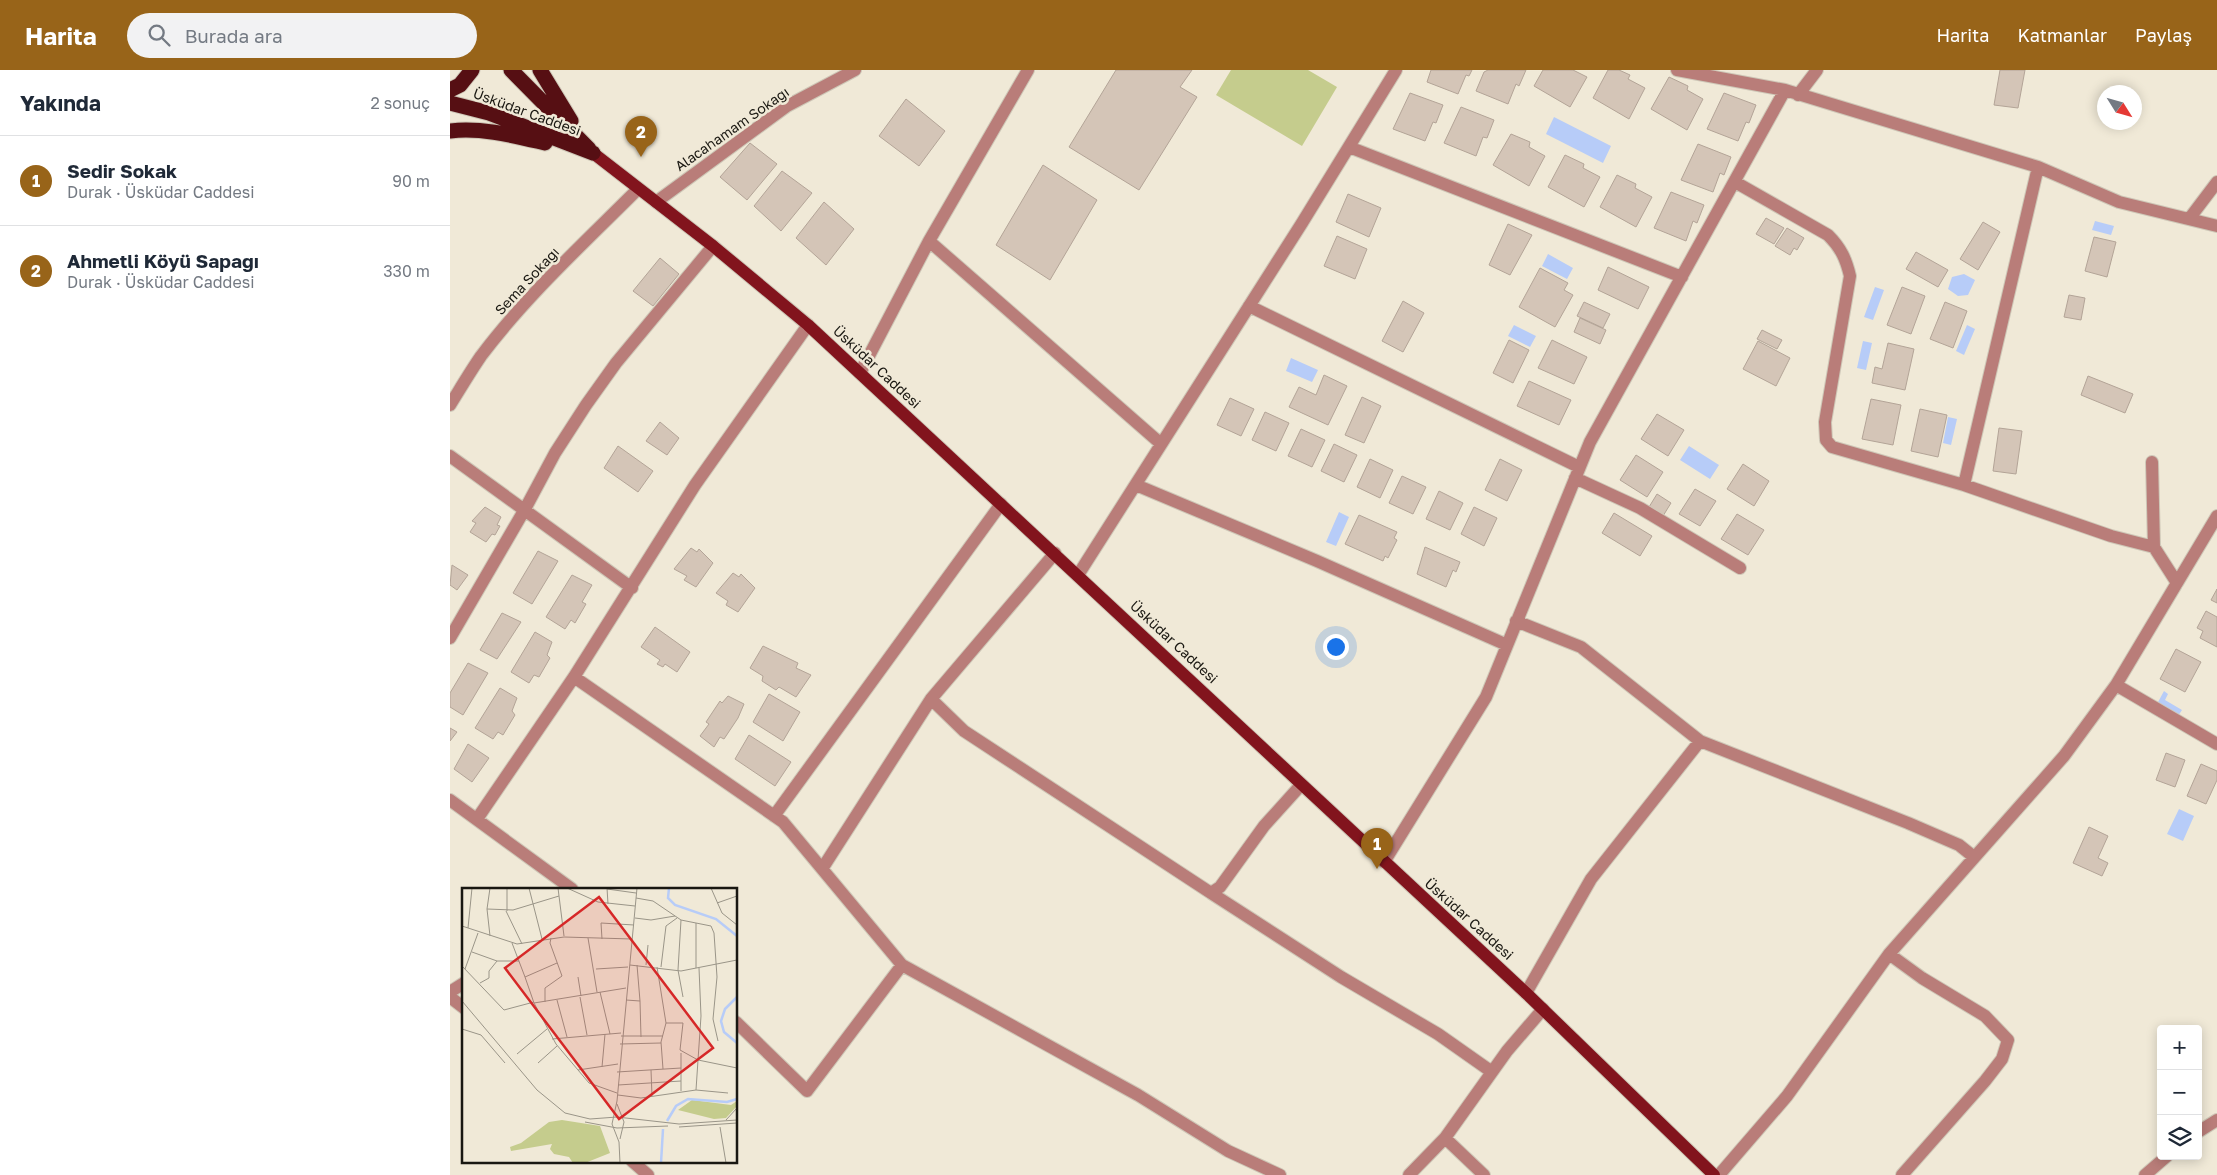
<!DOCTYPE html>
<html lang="tr">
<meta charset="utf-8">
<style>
body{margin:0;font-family:"Golos Text",sans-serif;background:#f2f2f3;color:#1f2937}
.controls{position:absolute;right:15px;bottom:15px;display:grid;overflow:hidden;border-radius:5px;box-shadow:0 2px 12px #0003}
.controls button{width:45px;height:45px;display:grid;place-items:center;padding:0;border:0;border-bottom:1px solid #e0e1e3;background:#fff;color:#1f2937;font:25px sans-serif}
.compass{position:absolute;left:1647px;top:15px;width:45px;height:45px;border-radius:50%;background:#fff;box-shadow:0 2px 12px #0003;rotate:127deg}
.you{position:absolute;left:885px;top:576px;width:18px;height:18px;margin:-12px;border:4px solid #fff;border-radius:50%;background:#1a73e8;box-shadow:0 0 0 8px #1a73e833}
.badge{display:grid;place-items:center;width:32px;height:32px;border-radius:50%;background:#986419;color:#fff;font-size:16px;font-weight:700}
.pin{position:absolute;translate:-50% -41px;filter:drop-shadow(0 1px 2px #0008)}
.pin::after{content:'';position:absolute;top:26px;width:18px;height:15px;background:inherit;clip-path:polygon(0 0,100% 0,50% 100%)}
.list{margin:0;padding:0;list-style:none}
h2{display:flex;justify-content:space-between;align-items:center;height:65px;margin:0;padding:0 20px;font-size:21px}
h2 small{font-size:16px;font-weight:400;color:#747a83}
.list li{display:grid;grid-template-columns:32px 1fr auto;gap:15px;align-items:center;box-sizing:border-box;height:90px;padding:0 20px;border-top:1px solid #e0e1e3}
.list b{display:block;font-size:19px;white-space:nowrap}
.list p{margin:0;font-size:16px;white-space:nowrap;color:#747a83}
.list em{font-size:16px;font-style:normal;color:#747a83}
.icon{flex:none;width:28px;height:28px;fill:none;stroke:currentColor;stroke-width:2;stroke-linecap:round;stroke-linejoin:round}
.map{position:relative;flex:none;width:1767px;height:1105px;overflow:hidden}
header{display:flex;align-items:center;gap:30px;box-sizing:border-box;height:70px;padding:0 25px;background:#986419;color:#fff}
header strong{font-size:24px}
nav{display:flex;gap:28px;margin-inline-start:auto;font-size:18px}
.search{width:350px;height:45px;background:#f2f2f3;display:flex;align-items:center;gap:12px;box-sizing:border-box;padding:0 18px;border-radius:28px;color:#747a83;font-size:19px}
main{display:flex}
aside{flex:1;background:#fff}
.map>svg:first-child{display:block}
.green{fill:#c5cc8d}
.water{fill:#b7ccf8}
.building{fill:#d4c5b7;stroke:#b3a497}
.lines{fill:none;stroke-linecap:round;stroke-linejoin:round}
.minor-casing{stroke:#cec7b7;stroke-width:14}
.major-casing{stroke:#cec7b7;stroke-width:14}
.highway-casing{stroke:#cec7b7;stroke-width:17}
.minor{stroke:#b97d79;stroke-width:12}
.major{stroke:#82141d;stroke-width:12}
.highway{stroke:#560f13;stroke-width:15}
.labels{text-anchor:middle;stroke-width:5;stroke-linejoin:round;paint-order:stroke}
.street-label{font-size:14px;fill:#191711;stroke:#f0e9d7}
.inset-river{fill:none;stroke:#b7ccf8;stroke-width:2.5}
.inset-road{fill:none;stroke:#9a9588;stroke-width:1}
.view{fill:#d62828;fill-opacity:0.15;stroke:#d62828;stroke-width:2.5}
.inset-edge{fill:none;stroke:#191711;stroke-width:2.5}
</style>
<header>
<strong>Harita</strong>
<div class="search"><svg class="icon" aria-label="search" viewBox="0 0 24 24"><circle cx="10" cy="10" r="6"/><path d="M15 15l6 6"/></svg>Burada ara</div>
<nav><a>Harita</a><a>Katmanlar</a><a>Paylaş</a></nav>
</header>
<main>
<aside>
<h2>Yakında<small>2 sonuç</small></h2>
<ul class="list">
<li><span class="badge">1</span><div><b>Sedir Sokak</b><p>Durak · Üsküdar Caddesi</p></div><em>90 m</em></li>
<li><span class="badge">2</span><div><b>Ahmetli Köyü Sapağı</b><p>Durak · Üsküdar Caddesi</p></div><em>330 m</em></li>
</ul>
</aside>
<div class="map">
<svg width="1767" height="1105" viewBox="0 0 1767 1105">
<rect width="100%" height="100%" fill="#f0e9d7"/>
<!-- green -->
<path class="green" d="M 781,0 L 858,0 L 887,17 L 852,76 L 766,25 Z"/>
<!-- water -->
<path class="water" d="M 1104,47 L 1161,76 L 1153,93 L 1096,64 Z
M 1645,151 L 1664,156 L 1661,165 L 1642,160 Z
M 1098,184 L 1123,198 L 1117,209 L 1092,196 Z
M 1514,204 L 1525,210 L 1518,225 L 1508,226 L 1498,219 L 1502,207 Z
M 1425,217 L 1434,220 L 1423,250 L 1414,247 Z
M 1064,255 L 1086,266 L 1080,277 L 1058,266 Z
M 1517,255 L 1525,259 L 1514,285 L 1506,281 Z
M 1413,271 L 1422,273 L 1416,300 L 1407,298 Z
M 841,288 L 868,300 L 862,312 L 836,301 Z
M 1498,347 L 1507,349 L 1501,375 L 1493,373 Z
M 1239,376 L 1269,395 L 1260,409 L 1230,390 Z
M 889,442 L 899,447 L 886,476 L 876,472 Z
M 1714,621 L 1718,624 L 1715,630 L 1732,640 L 1728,646 L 1707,634 Z
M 1729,739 L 1744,746 L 1733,771 L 1717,764 Z"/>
<!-- building -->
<path class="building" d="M 666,0 L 742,0 L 730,17 L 747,27 L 689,120 L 619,77 Z
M 981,0 L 1022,0 L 1019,6 L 1016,5 L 1008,24 L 977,12 Z
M 1038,0 L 1076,0 L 1069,16 L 1066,14 L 1058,34 L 1026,21 L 1034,2 Z
M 1093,0 L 1123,0 L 1137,7 L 1120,37 L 1084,16 Z
M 1158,0 L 1169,0 L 1180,5 L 1178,9 L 1195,18 L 1179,49 L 1143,28 Z
M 1550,0 L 1575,0 L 1568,38 L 1544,35 Z
M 1219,7 L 1238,16 L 1237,20 L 1253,29 L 1237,60 L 1201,39 Z
M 960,23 L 993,35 L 986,53 L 983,52 L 975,71 L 943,59 Z
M 1274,23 L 1306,35 L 1299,53 L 1296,52 L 1288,71 L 1257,59 Z
M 456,29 L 495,61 L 469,96 L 429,66 Z
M 1011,37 L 1044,50 L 1037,68 L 1033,67 L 1026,86 L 994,73 Z
M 1061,64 L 1080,72 L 1079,77 L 1095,86 L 1079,116 L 1043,95 Z
M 300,73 L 327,94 L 297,130 L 270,107 Z
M 1248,74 L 1281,87 L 1274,105 L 1270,103 L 1263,122 L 1231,110 Z
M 1115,85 L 1134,94 L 1133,98 L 1150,107 L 1134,137 L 1098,117 Z
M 593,95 L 647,130 L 600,210 L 546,175 Z
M 332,101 L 362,123 L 331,161 L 304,136 Z
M 1167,105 L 1186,114 L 1185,118 L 1202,127 L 1186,157 L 1150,137 Z
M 1221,122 L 1254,135 L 1247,153 L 1243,151 L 1236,171 L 1204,158 Z
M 898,124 L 931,138 L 919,167 L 886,152 Z
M 374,132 L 404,159 L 376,195 L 346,168 Z
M 1316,148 L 1334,158 L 1324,174 L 1306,164 Z
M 1533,152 L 1550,162 L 1528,200 L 1510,189 Z
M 1058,154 L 1082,165 L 1060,205 L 1039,195 Z
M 1337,158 L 1354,168 L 1347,180 L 1344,178 L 1340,185 L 1325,176 Z
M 887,166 L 917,179 L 905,209 L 874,196 Z
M 1644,167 L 1666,172 L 1657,207 L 1635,201 Z
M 1466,182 L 1498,200 L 1488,217 L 1456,199 Z
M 210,188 L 229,204 L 203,236 L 183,221 Z
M 1158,197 L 1199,217 L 1188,239 L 1148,220 Z
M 1090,198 L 1118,213 L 1114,220 L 1123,225 L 1105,257 L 1069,237 Z
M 1452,217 L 1475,226 L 1461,264 L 1437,255 Z
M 1619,225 L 1635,228 L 1631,250 L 1614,247 Z
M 953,231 L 974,243 L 953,282 L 932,271 Z
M 1134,232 L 1160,244 L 1153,258 L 1127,246 Z
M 1495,232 L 1517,241 L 1503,278 L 1480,269 Z
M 1130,248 L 1156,260 L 1150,274 L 1124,262 Z
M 1312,260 L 1332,270 L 1327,279 L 1307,269 Z
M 1059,270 L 1079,280 L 1063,313 L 1043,303 Z
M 1102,270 L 1137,287 L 1124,314 L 1088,298 Z
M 1308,271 L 1340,288 L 1326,316 L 1293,299 Z
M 1438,273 L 1464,279 L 1455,320 L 1422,313 L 1425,297 L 1432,299 Z
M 874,305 L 897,316 L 878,355 L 839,337 L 849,317 L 866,325 Z
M 1638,306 L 1683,324 L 1675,343 L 1631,325 Z
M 1079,311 L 1121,330 L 1109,355 L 1067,336 Z
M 912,327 L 931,336 L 914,373 L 895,365 Z
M 780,328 L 804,339 L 791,366 L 767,355 Z
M 1421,329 L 1451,335 L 1443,375 L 1412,369 Z
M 1470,339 L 1497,345 L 1488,387 L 1461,381 Z
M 815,342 L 839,353 L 826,381 L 802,370 Z
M 1207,344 L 1234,360 L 1218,386 L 1191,369 Z
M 210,352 L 229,368 L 217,385 L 196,371 Z
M 1549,358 L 1572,361 L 1566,404 L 1543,401 Z
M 851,359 L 875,370 L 862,397 L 838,386 Z
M 884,374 L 907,385 L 894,412 L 871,401 Z
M 168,376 L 203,401 L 188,422 L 154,398 Z
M 1186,385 L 1213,402 L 1197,427 L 1170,410 Z
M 920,389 L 943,400 L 930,428 L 907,417 Z
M 1050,389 L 1072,400 L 1057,431 L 1035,420 Z
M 1293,394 L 1319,411 L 1304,436 L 1277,419 Z
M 952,406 L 976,417 L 963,444 L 939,433 Z
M 1245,419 L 1266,431 L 1250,456 L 1229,444 Z
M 989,421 L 1013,433 L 1000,460 L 976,449 Z
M 1207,424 L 1221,433 L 1213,446 L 1199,437 Z
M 35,437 L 51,447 L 47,455 L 50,456 L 45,465 L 42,464 L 36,472 L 20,462 L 26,453 L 22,451 Z
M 1024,437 L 1047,448 L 1034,476 L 1011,464 Z
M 1164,443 L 1202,466 L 1190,486 L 1152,463 Z
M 1287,444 L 1314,460 L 1298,485 L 1271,469 Z
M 909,445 L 947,462 L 944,468 L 947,470 L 938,488 L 935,486 L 933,491 L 895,474 Z
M 975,477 L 1010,492 L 1006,502 L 1003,500 L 996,517 L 967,504 Z
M 241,478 L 247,482 L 249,479 L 263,493 L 246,517 L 234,510 L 237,506 L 224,499 Z
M 88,481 L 108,491 L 82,534 L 63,523 Z
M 2,495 L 18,505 L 7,520 L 0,515 Z
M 283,503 L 289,507 L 291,504 L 305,518 L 288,542 L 276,535 L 278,531 L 266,523 Z
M 122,505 L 142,515 L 132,532 L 136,534 L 125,553 L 121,550 L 115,559 L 96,547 Z
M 1767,519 L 1767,533 L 1761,530 Z
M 1756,541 L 1767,547 L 1767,577 L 1750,568 L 1753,561 L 1747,558 Z
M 52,543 L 71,552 L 47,589 L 30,580 Z
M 205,557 L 240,582 L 227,602 L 215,594 L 213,597 L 207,594 L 210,590 L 191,577 Z
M 85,562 L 102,572 L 97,585 L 100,588 L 89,607 L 84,605 L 79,613 L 61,602 Z
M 313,576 L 348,593 L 346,598 L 361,605 L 346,627 L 329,617 L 326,620 L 312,611 L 313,606 L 300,598 Z
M 1726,579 L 1751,592 L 1735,622 L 1710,609 Z
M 18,593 L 38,603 L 13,645 L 0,637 L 0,623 Z
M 50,618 L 67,628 L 62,641 L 65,645 L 53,665 L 48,662 L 43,669 L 25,658 Z
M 319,624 L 350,642 L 333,671 L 303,652 Z
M 278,626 L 294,634 L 288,648 L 274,669 L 270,667 L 264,677 L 250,666 L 259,654 L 256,652 L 270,631 L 272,633 Z
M 0,658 L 7,662 L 0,671 Z
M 299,665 L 341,692 L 325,716 L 285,689 Z
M 18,674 L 39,688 L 22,712 L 4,699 Z
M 1716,683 L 1735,690 L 1725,717 L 1706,710 Z
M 1751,694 L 1767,701 L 1767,710 L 1756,734 L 1737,726 Z
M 1639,757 L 1658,766 L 1648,788 L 1658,793 L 1652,806 L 1623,793 Z"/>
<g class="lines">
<!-- minor casing -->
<g class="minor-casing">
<path id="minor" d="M 1227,0 L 1335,20 L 1588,97 L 1514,415
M 1348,25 L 1367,0
M 899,77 L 1232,207
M 1588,97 L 1669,132 L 1767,156
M 1285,112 L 1378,165 C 1391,178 1396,189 1400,206 L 1375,352 L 1376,370 L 1382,377 L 1514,415 L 1661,466 L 1704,477 L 1727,513
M 206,132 L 337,36 L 405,0
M 1739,149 L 1767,112
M 479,171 L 710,373
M 799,236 L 1129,397
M 410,303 L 479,171 L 578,0
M 0,335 C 10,319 20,302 31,286 C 77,225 134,173 188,119
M 0,386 L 182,518
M 1702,392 L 1704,477
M 1125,408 L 1190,438 L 1290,498
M 686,415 L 867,491 L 1057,575
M 628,505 L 852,153 L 946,0
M 1066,551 L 1131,577 L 1250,671 L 1458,753 L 1509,775 L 1524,787
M 0,568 L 75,439 L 105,383 L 136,335 L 166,293 L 263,176
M 124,607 L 333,752 L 452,895 L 688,1025 L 778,1081 L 830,1105
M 1666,615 L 1767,674
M 481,629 L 514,661 L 761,823 L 770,817 L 814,756 L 851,715
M 0,730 L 122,819
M 324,746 L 551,434
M 27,749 L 124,607 L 245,415 L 358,255
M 934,792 L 1036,627 L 1140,372 L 1335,20
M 372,799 L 481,629 L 605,483
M 761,823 L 891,907 L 988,964 L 1042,1002
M 1439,884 L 1472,908 L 1535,946 L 1558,970 L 1552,989 L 1535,1011 L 1452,1105
M 0,922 L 14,913
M 1076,923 L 1141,809 L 1250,671
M 0,927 L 14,938
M 286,952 L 357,1021 L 452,895
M 1748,1062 L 1767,1050
M 995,1068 L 1034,1105
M 182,1091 L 198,1105
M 959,1105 L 995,1068 L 1057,981 L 1093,939
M 1269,1105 L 1337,1026 L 1439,884 L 1614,686 L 1666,615 L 1767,446
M 1695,1105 L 1717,1086"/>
</g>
<!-- major casing -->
<g class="major-casing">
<path id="major" d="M 143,83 L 263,176 L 358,255 L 1076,923 L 1264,1105"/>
</g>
<!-- highway casing -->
<g class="highway-casing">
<path id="highway" d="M 61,0 L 139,79
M 90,0 L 121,51
M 0,20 L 10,15 L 22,0
M 0,33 L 39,43 L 143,83
M 0,61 C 31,57 65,66 95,73"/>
</g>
<!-- minor -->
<use href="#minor" class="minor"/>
<!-- major -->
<use href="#major" class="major"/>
<!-- highway -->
<use href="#highway" class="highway"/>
</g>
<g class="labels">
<!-- street labels -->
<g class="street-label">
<text transform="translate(77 42) rotate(20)" y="5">Üsküdar Caddesi</text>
<text transform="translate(282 59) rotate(-35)" y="5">Alacahamam Sokağı</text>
<text transform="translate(77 211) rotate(-47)" y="5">Sema Sokağı</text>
<text transform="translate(427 297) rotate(43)" y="5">Üsküdar Caddesi</text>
<text transform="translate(724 572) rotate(43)" y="5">Üsküdar Caddesi</text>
<text transform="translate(1019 849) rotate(42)" y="5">Üsküdar Caddesi</text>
</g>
</g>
<!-- overview -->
<g transform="translate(12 818)">
<rect width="275" height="275" fill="#f0e9d7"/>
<path d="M 230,212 L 269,217 L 275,213 L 275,218 L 264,230 L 252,231 L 216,222 ZM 100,232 L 138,238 L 148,265 L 123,275 L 111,275 L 107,269 L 92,266 L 88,261 L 90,256 L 49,263 L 48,259 L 59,255 L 87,234 Z" fill="#c5cc8d"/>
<path class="inset-river" d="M 207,0 L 206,10 L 213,17 L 254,31 L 275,48M 275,109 L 263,121 L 259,133 L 262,144 L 275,155M 205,233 L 214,218 L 226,211 L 265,214 L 275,211M 199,275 L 201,241"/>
<path class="inset-road" d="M 45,0 L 45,23M 67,0 L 80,51M 96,0 L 102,48M 105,0 L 136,14 L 173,18M 145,0 L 146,16M 249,0 L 260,25 L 275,37M 145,1 L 174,5M 174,10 L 191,13 L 219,32 L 234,35 L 234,80M 255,15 L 275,8M 25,21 L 51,22 L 97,8M 44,23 L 60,56M 173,30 L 189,32 L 213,28M 219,32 L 216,82 L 221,109M 234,35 L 249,38 L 252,45 L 255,89 L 251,131 L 256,153M 0,38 L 55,56 L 102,49 L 170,51M 6,40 L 10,0M 28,48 L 25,21 L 28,0M 126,50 L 135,104M 140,51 L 139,35 L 172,37M 50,55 L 63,89M 10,64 L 35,73 L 57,73M 95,75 L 63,89 L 72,115 L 94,156 L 127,195 L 155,205M 168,77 L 219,83 L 275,72M 175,77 L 178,113M 184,77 L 186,57M 0,78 L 42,122 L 72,114M 195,79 L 204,135 L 199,154 L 201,181M 199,79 L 204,38 L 215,30M 3,81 L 16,45M 134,81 L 166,79M 116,89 L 119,108M 18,95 L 27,90 L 27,83 L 35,73M 138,104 L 148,146M 118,109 L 125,147M 95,112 L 105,149M 164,112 L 178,113 L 179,149M 0,113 L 75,202 L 103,225 L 128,231 L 155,229 L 217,236 L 275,232M 83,114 L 83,100 L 100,88 L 88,55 L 89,50M 72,115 L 164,100M 204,135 L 221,135 L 218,162 L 236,172 L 239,128 L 237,80M 0,141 L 19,147 L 43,175M 159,148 L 201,148M 90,151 L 159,145M 158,156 L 199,155M 219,165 L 219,203M 55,166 L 85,141M 76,175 L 95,158M 140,179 L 143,146M 116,182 L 156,176M 189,182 L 190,208M 155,184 L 219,180M 156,197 L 219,193M 234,202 L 266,205M 156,207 L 179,210 L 234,202 L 236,172 L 275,180M 155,213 L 175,0M 155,213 L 150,236 L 157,254M 155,216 L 162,234 L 158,251M 264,232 L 275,220M 123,234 L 155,240 L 206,238M 217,239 L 275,235M 258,239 L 264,275M 157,254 L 158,275"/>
<path class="view" d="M 137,9 L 251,160 L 157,231 L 43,80 Z"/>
<rect width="275" height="275" class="inset-edge"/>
</g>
</svg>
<div class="controls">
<button>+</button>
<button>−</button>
<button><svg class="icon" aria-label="layers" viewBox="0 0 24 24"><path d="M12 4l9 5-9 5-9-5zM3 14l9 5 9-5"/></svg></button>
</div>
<svg class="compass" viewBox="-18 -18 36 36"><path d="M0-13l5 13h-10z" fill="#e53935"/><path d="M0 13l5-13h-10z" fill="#747a83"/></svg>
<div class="you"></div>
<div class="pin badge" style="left:927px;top:799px">1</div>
<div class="pin badge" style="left:191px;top:87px">2</div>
</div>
</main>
